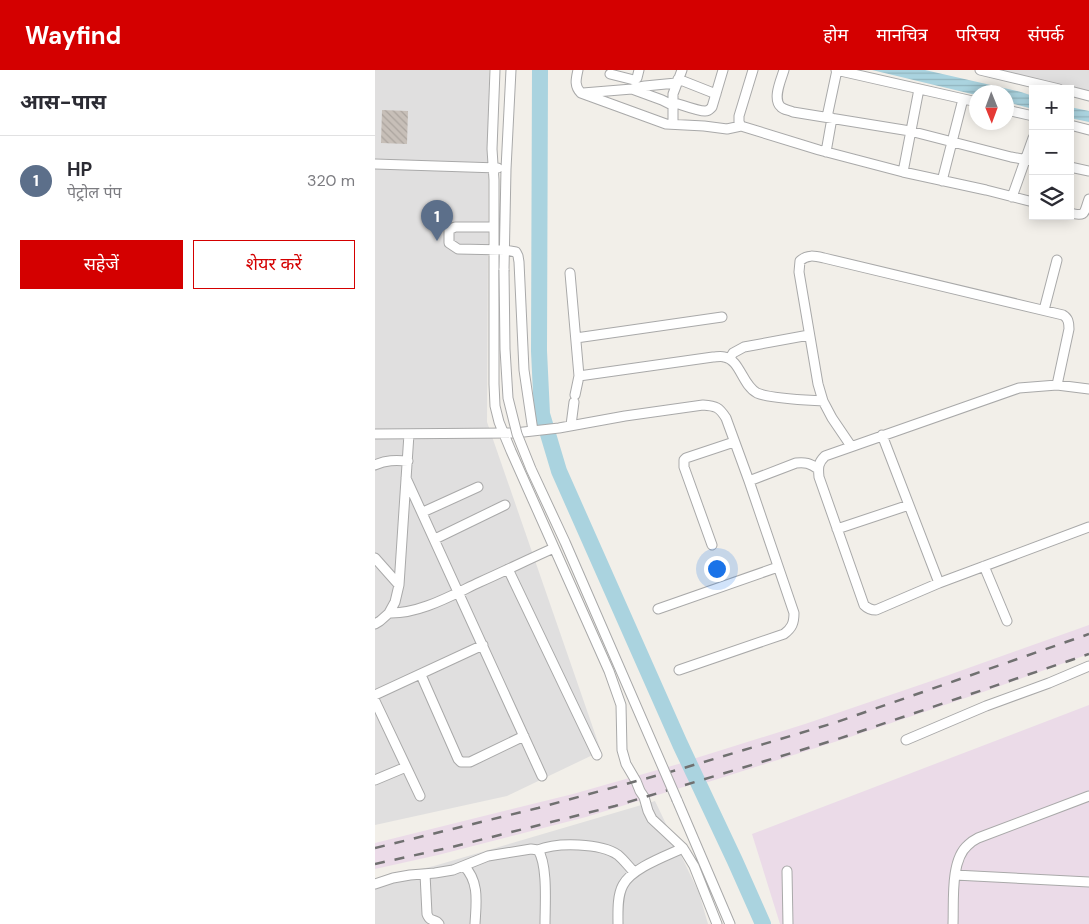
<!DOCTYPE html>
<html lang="hi">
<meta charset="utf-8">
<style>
body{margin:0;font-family:"DM Sans","Noto Sans Devanagari",sans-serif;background:#f7f7f7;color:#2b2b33}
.controls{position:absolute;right:15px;top:15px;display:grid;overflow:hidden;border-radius:0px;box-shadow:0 2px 12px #0003}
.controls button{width:45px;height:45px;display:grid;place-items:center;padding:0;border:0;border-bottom:1px solid #e1e1e2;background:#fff;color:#2b2b33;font:25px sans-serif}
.compass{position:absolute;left:594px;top:15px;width:45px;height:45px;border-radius:50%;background:#fff;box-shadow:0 2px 12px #0003;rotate:179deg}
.you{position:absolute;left:341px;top:498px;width:18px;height:18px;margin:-12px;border:4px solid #fff;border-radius:50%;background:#1a73e8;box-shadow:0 0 0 8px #1a73e833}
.badge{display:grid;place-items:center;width:32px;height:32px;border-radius:50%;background:#d40000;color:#fff;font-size:16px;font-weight:700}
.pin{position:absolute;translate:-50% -41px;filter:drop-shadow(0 1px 2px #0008)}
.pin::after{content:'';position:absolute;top:26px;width:18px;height:15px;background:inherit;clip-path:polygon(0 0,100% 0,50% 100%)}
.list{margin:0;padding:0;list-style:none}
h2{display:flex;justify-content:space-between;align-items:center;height:65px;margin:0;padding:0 20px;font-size:21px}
h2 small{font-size:16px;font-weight:400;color:#7c7c81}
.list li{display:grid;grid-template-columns:32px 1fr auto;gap:15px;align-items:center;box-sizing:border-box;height:90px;padding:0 20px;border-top:1px solid #e1e1e2}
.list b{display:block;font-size:19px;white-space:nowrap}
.list p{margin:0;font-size:16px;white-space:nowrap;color:#7c7c81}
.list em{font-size:16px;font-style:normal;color:#7c7c81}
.actions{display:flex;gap:10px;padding:15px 20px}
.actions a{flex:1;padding:11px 0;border:1px solid #d40000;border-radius:0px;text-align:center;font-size:18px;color:#d40000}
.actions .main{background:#d40000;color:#fff}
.icon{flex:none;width:28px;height:28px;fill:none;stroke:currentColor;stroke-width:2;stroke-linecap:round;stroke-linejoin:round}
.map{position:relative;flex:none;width:714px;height:854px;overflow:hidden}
header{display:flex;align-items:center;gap:30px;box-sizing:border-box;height:70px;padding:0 25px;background:#d40000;color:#fff}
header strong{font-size:24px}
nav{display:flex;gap:28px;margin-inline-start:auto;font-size:18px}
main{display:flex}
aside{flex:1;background:#fff}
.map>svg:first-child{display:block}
.residential{fill:#e0dfdf}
.industrial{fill:#ebdbe8}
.water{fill:url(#water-rules)}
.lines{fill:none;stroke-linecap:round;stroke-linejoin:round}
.river{stroke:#aad3df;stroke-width:16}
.building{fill:url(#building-back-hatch)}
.minor-casing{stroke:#a9a9a9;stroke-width:11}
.minor{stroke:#fff;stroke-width:9}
.rail{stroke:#707070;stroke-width:2.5;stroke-dasharray:10 10;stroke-linecap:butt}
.minor-bridge-casing{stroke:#a9a9a9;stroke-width:11;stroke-linecap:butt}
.minor-bridge{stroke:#fff;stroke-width:9}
</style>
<header>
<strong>Wayfind</strong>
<nav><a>होम</a><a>मानचित्र</a><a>परिचय</a><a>संपर्क</a></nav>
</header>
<main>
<aside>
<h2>आस-पास<small></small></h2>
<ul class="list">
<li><span class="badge" style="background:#5c6f8a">1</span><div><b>HP</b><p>पेट्रोल पंप</p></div><em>320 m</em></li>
</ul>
<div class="actions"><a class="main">सहेजें</a><a>शेयर करें</a></div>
</aside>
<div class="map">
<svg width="714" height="854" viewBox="0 0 714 854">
<defs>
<pattern id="water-rules" width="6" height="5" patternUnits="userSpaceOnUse" patternTransform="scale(1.25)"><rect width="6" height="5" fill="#aad3df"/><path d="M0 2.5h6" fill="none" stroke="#92b5bf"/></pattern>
<pattern id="building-back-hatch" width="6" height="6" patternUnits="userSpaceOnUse" patternTransform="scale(1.25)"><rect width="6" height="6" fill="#c7bfb8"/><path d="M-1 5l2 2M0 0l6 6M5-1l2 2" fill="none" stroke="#aba49e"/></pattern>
</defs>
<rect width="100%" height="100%" fill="#f2efe9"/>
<!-- residential -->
<path class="residential" d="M 0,0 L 114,0 L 112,352 L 226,681 L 132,726 L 0,755 Z
M 605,0 L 714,0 L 714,26 L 695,19 L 684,19 Z
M 280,731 L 324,823 L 333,854 L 0,854 L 0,810 L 59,796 Z"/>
<!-- industrial -->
<path class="industrial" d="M 714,555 L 714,584 L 608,622 L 469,669 L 330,713 L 318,689 L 430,654 L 571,606 Z
M 714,635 L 714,854 L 405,854 L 377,764 Z
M 307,693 L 315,715 L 211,747 L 63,785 L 0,799 L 0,773 L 198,724 Z"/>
<!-- water -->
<path class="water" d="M 497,0 L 550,0 L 646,22 L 658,26 L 658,39 L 632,32 L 632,22 L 602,22 L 601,25 Z
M 695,37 L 714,41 L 714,52 L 695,48 Z"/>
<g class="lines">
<!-- river -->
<path class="river" d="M 165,0 L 164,281 L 167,344 L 184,401 L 305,674 L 360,791 L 388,854"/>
</g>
<!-- building -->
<path class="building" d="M 7,40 L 33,41 L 32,74 L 6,73 Z"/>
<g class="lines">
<!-- minor casing -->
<g class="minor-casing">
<path id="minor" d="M 120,0 L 117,79 L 119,110 L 119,314 L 120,336 L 124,352 L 136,381 L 234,601 L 246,635 L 247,680 L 251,694 L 261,711 L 265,721 L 269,727 L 273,741 L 277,749 L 291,762 L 308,778 L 319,796 L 342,854
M 203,0 C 201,9 199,16 206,23 L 291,54 L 329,56 L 352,59 L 366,56
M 378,0 L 364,46 L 364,52 L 366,56 L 444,80 L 528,102 L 611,120 L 658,132
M 409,0 C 406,10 397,29 406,37 C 409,40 414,40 418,42 L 535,61 L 636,87 L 658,91
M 461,0 L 602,32
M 605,0 L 684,19
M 235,4 L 259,10 L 262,8 L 264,0
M 303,9 L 341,24
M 259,18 L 270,16 L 301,13
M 695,21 L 714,26
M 208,23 L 257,19 L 287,30 L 297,35
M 297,32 C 305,34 322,41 330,41 C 334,41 334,40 337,37 L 348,0
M 632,40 L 658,46
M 452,47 L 462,0
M 298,54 L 298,24 L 307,0
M 695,55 L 714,60
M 451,82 L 457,48
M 0,94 L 123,98
M 695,97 L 714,101
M 528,102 L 544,19
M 567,111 L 588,29
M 637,127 L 658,68
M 695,143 C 711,147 709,143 714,129
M 119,157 L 80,157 L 74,160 L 74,173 L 83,179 L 130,180 L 141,182 L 143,186 L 144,192 L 149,300 L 158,361
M 129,200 L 131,99 L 136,0
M 195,203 L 204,306 L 200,325
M 669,240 L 682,190
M 201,268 L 347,247
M 355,288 L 358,283 L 369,277 L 434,265
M 204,306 L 338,287 C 341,287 346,286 349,287 C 365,289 367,315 382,323 C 396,329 432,330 448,331
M 714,319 L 682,315 L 644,318 L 450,386 C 443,393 443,397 444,407 L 489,535 C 493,539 496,540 501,540 L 564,513 L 714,457
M 196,355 L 199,332
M 0,364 L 140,363 L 184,358 L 250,346 L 328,335 C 341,336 344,337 351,348 L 374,411 L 419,543 C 419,553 417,558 409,564 L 304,600
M 507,365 L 564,513
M 476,376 L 457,348 L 448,331 L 443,314 L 424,202 L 425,191 C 432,184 440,186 449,188 L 688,245 C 693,248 694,252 694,259 L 682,315
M 0,395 C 11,390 20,390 33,391
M 31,408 L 167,706
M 374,411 L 421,393 C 430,392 435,393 443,399
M 48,442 L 103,417
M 462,459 L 534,435
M 60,469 L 130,435
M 337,475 L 309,397 L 309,390 L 311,388 L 359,372
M 0,488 L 24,515
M 609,496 L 632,551
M 133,499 L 222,685
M 283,539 L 403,497
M 14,543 L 20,532 L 24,515 L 34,364
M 0,554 L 5,551 L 14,543 C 45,544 77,525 105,512 C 130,501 154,489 179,478
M 46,605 L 83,689 L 86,692 L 95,692 L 149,666
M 0,625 L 108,575
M 0,631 L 45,726
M 531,670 L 611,636 L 674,613 L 714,596
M 0,710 L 31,697
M 302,730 L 355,854
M 163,780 C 182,772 226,773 243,785 C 249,790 254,797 259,802
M 89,796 C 105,812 101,834 100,854
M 412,801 L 413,854
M 50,804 L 52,844 C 55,853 60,848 64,854
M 580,805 L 714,812
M 0,814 L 18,808 L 35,805 L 60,803 L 78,800 L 113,786 L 156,779 L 163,780 C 173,795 170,835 170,854
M 243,854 C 243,842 242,826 248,815 C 257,798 291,786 308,778
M 578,854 C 579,832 575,790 593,775 C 596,772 599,770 603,768 L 714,726"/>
</g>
<!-- minor -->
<use href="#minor" class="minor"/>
<!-- rail -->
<path class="rail" d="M 0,778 L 163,738 L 302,700 L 459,653 L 714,564
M 0,794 L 77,777 L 240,736 L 463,669 L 714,584"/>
<!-- minor-bridge casing -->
<g class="minor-bridge-casing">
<path id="minor-bridge" d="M 129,200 L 130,279 L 133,328 L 142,364 L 156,399 L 190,472 L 302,730"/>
</g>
<!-- minor-bridge -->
<use href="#minor-bridge" class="minor-bridge"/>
</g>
</svg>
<div class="controls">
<button>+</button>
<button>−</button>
<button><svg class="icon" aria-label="layers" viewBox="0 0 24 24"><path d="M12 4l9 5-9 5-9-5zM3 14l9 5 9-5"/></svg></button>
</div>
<svg class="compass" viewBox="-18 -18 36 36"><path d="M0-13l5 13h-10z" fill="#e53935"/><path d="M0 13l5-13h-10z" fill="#7c7c81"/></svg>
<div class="you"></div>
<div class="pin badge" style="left:62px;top:171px;background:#5c6f8a">1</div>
</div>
</main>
